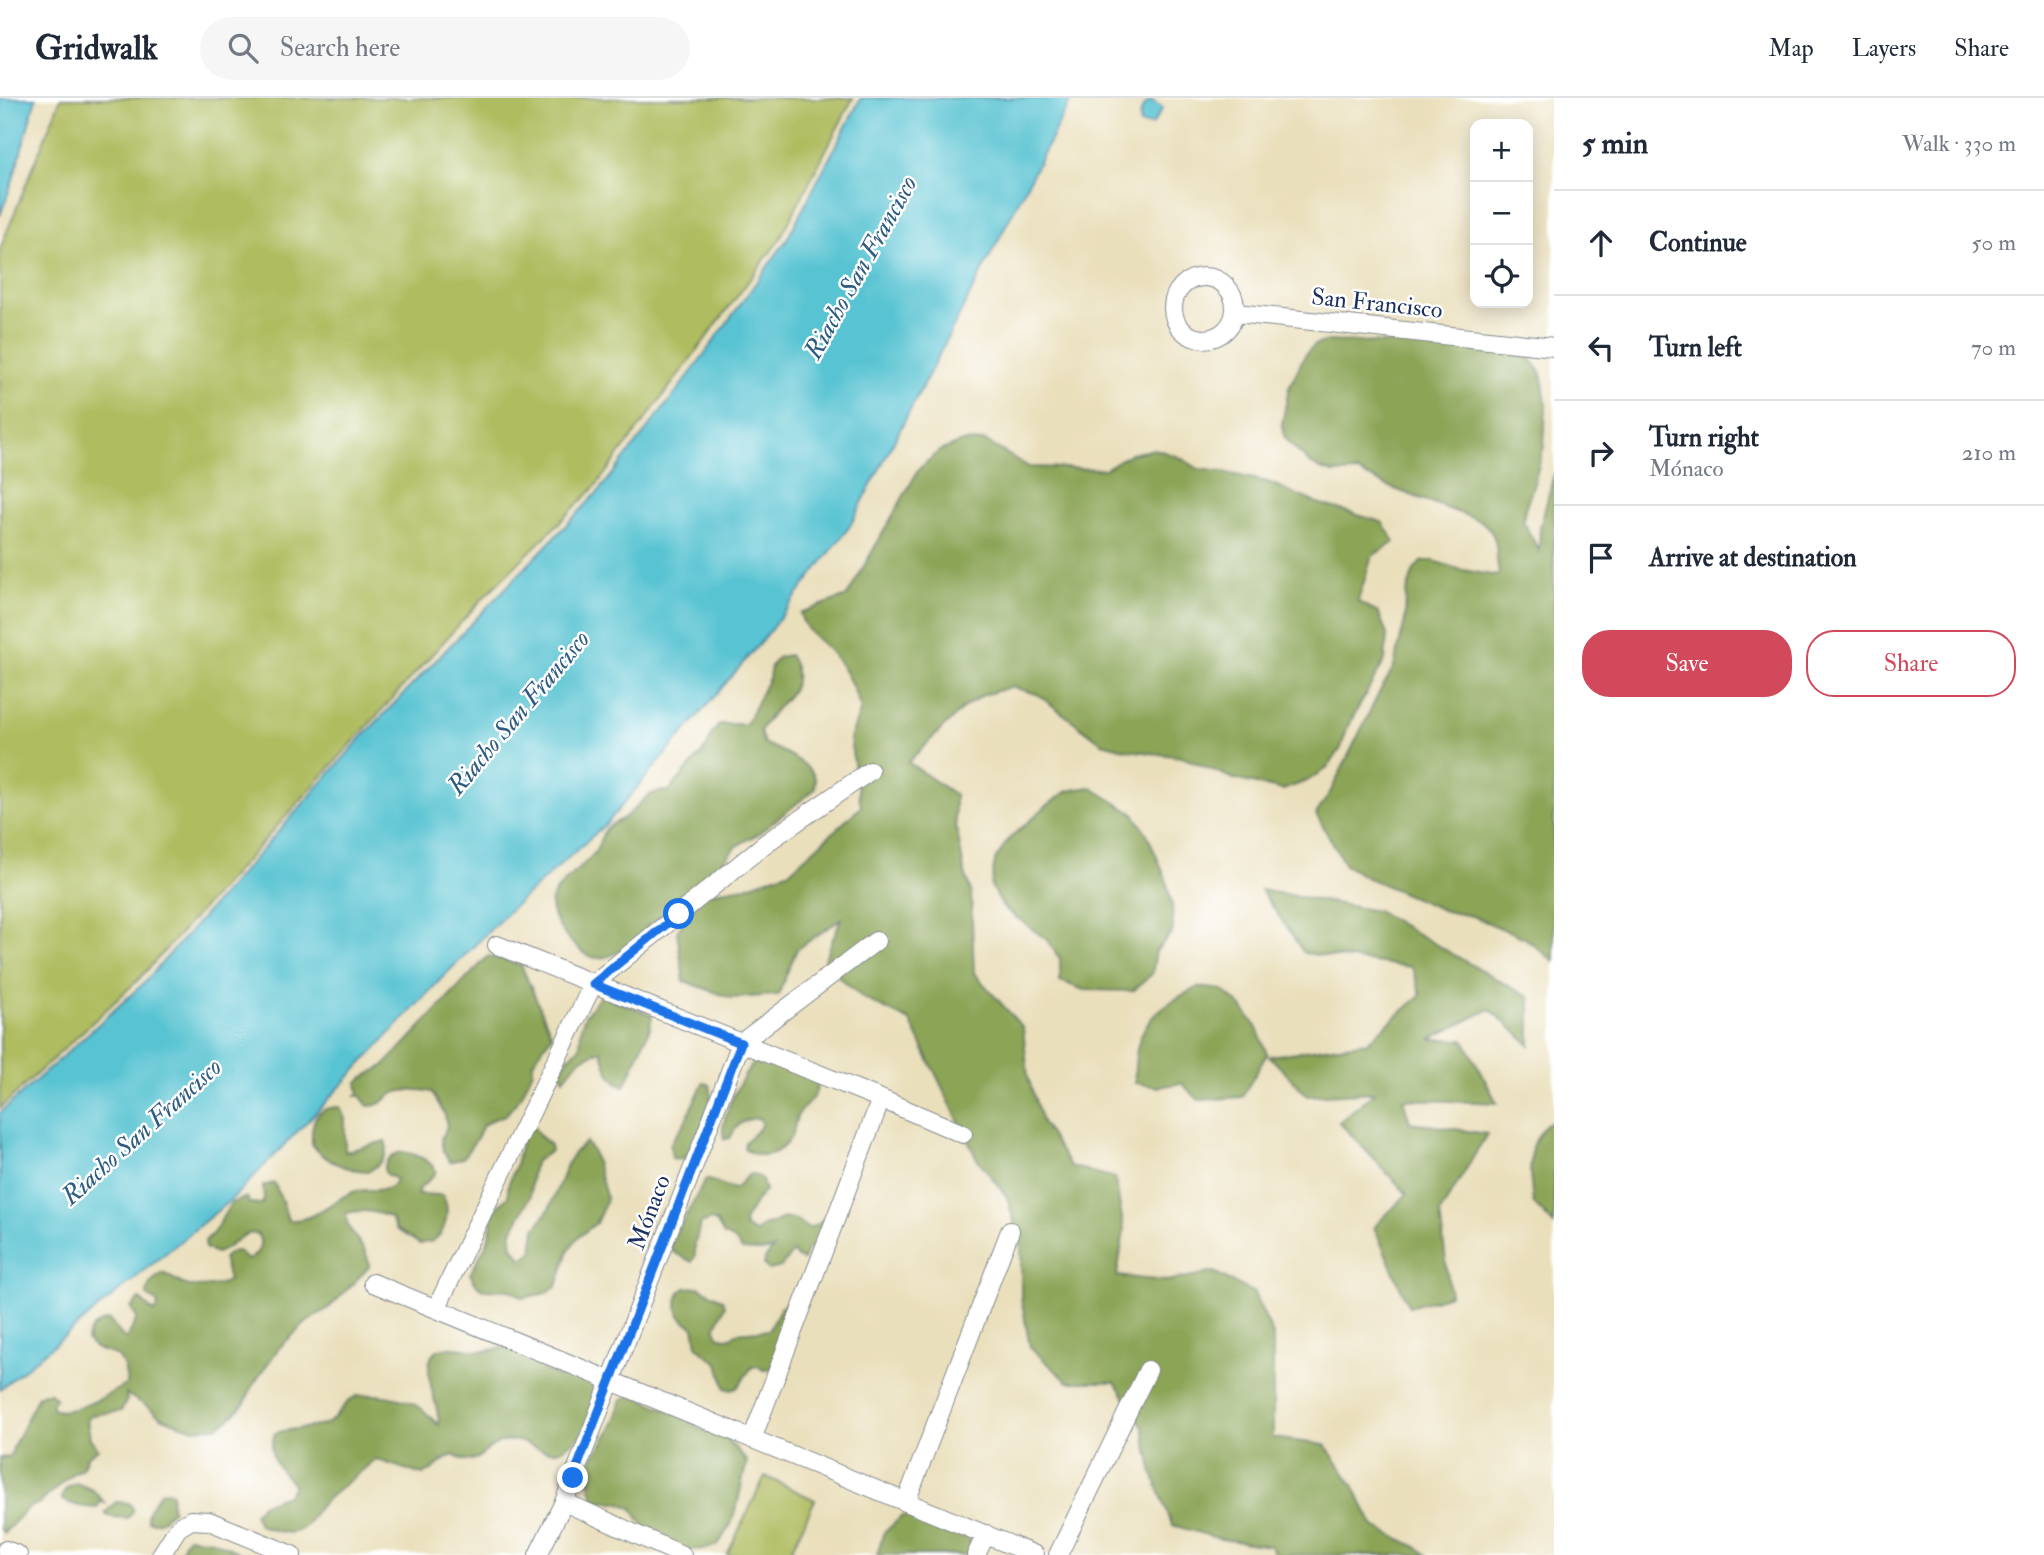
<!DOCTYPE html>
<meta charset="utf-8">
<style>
body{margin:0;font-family:"IM FELL Double Pica",serif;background:#f6f6f7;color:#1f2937}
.controls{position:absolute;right:21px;top:21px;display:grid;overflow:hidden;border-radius:14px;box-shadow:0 4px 18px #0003}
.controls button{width:63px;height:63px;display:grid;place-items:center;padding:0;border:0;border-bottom:2px solid #e0e1e3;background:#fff;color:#1f2937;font:35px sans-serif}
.stop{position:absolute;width:21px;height:21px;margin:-16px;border:5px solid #1a73e8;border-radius:50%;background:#fff}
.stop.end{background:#1a73e8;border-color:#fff;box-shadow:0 2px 7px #0008}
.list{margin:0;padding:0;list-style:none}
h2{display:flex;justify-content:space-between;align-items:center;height:91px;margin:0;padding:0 28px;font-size:30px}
h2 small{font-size:23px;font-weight:400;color:#747a83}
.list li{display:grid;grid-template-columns:46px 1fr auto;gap:21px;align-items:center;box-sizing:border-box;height:105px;padding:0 28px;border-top:2px solid #e0e1e3}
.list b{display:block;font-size:26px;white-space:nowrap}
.list p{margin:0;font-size:23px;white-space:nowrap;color:#747a83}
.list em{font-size:23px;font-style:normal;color:#747a83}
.actions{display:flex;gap:14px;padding:21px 28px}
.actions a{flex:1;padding:16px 0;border:2px solid #d1495b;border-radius:28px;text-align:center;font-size:24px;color:#d1495b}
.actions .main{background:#d1495b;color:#fff}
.icon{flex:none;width:38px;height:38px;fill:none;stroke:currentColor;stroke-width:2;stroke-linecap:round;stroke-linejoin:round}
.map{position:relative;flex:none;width:1554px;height:1457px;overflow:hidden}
header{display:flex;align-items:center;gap:42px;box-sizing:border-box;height:98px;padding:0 35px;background:#fff;border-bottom:2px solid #e0e1e3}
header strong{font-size:33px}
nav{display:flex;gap:38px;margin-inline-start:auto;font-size:24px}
.search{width:490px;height:63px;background:#f6f6f7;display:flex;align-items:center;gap:18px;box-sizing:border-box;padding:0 24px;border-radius:38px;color:#747a83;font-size:26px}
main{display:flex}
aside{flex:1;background:#fff}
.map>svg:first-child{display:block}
.green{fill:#afbc5f;stroke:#65765e;stroke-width:2}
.forest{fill:#8ba456;stroke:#536a5a;stroke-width:2}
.water{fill:#58c3d2;stroke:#3a7998;stroke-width:2}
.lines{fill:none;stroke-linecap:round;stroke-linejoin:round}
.minor-casing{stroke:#82878c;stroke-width:20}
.minor{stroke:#fff;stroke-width:18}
.route{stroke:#1a73e8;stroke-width:9}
.labels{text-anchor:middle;stroke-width:5;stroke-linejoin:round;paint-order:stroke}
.street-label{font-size:24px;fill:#1b2f5e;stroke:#fff}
.water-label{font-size:26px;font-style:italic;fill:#2d5b81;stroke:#fff}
</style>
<header>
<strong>Gridwalk</strong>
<div class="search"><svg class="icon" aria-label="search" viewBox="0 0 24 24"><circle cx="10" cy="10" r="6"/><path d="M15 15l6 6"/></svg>Search here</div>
<nav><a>Map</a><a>Layers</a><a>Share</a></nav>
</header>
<main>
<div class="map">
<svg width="1554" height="1457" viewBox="0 0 1554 1457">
<rect width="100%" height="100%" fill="#fff"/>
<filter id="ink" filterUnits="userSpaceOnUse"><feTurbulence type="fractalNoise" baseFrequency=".0143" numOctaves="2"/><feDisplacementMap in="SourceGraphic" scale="14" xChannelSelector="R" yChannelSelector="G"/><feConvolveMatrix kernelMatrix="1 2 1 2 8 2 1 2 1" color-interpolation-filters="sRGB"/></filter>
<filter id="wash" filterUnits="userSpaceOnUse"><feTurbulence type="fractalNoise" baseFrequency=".00686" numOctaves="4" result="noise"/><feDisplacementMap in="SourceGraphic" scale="28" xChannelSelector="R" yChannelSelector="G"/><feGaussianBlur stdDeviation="1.57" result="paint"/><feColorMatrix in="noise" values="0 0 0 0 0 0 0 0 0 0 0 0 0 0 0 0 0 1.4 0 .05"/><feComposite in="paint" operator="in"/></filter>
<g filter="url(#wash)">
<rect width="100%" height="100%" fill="#eadfbb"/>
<!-- green -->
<path class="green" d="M 61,0 L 853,0 L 780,141 L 595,389 L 483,500 L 139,881 L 0,1010 L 0,151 Z
M 765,1378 L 815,1402 L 789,1457 L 727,1457 Z"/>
<!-- forest -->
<path class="forest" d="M 1328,243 L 1451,247 L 1503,252 L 1530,260 L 1539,271 L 1543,283 L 1546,307 L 1544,348 L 1534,386 L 1525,411 L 1523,423 L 1539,453 L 1540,430 L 1554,376 L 1554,863 L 1525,840 L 1472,818 L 1445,813 L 1366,779 L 1345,767 L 1316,716 L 1330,695 L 1380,593 L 1394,569 L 1405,522 L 1406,496 L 1414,472 L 1422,463 L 1434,463 L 1458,471 L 1497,478 L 1499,475 C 1494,453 1502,440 1481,423 L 1392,390 L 1358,374 L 1333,375 L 1321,371 L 1310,365 L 1292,348 L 1284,338 L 1282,326 L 1289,289 L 1306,255 L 1315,247 Z
M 985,343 L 1029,369 L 1105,371 L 1130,356 L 1155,351 L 1179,359 L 1199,371 L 1222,374 L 1268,384 L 1314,404 L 1382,424 L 1395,444 L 1372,458 L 1358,503 L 1379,515 L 1387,537 L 1385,562 L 1348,628 L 1341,650 L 1327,670 L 1307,683 L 1283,692 L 1234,681 L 1182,659 L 1128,652 L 1102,645 L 1037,596 L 1011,589 L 983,597 L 963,610 L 908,664 L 955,697 L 955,722 L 964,772 L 971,794 L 974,875 L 1023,930 L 1028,979 L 1042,1024 L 1070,1068 L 1115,1080 L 1124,1132 L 1117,1178 L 1167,1183 L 1214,1174 L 1254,1195 L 1273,1237 L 1273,1340 L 1325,1347 L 1353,1387 L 1374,1429 L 1419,1450 L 1427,1457 L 1276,1457 L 1270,1448 L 1221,1441 L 1172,1427 L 1153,1376 L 1143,1329 L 1115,1284 L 1068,1284 L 1030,1249 L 1021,1200 L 1021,1148 L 1007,1099 L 976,1059 L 910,923 L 863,900 L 823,865 L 841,821 L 797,851 L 778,897 L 731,900 L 684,883 L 677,834 L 702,796 L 745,789 L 790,773 L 861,709 L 850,641 L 861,611 C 854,591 847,573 833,557 C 821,541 805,536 800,515 L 847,498 L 919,371 L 939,353 L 962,344 Z
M 789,557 C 813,593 772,605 760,634 L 764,645 C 777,651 811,665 815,680 C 816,683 815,687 815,691 L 758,736 L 736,748 L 700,791 L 646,829 L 645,837 C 631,845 613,861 597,860 C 579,859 545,819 552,801 C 559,784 584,769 595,754 C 600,746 601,736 607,730 C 612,725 620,723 625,719 C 642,706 645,692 669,693 L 707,649 L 712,635 L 720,626 L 746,626 L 769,580 L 771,568 L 778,559 Z
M 1090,689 L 1134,716 L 1147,736 L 1166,781 L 1172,807 L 1173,833 L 1156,853 L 1152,876 L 1133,893 L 1084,892 L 1060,883 L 1060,861 L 1047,842 L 1004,810 L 991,788 L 995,762 L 1009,741 L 1045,709 L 1067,693 Z
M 1261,792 L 1377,813 L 1530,900 L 1530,947 L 1490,911 L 1430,941 L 1464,942 L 1497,1005 L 1403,1001 L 1410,1024 L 1487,1036 L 1440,1115 L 1450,1197 L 1409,1209 L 1374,1129 L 1407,1096 L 1339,1024 L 1375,994 L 1308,998 L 1269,958 L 1367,944 L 1421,897 L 1412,869 L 1304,855 Z
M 488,858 L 521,867 L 552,937 L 533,964 L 533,972 L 522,997 L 506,1017 L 494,1021 L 483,1027 L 477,1040 L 463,1060 L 450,1064 L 443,1053 L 441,1040 L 447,1029 L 445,1017 L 432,994 C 422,991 402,991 393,996 C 384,1002 380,1008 368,1008 L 360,998 L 356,998 L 359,995 L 357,985 L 362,980 L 384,968 Z
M 1199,889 L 1223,892 L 1241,908 L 1257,930 L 1267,956 L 1242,999 L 1199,1002 L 1181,985 L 1159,989 L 1135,985 C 1132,932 1151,910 1199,889 Z
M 601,897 L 652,917 L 650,930 L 625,988 C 608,983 606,966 601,952 L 579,962 L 564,981 L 560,975 L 566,962 L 580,949 L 581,929 L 585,918 Z
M 761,963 L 782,964 L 816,979 C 822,997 807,1004 798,1017 C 794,1024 795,1032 791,1039 C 781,1056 761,1064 744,1050 L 745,1044 L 759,1031 L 762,1025 L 759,1020 C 743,1021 737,1026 730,1040 L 724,1041 C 718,1022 741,979 755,964 Z
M 703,985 L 709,986 C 718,1004 697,1037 689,1055 C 684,1062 680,1062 672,1060 L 670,1047 L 673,1041 L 684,1026 Z
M 340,1009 L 345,1021 L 345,1054 L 385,1043 C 391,1055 380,1067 369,1073 C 349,1073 323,1063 312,1046 C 311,1024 314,1009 340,1009 Z
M 1554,1022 L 1554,1127 L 1533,1105 L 1530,1076 L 1532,1048 L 1545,1027 Z
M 533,1028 L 540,1038 L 550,1047 L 551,1053 L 536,1063 L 532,1074 L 530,1099 L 512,1133 L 511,1146 L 522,1161 L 532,1154 L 535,1131 L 549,1111 L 568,1064 L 575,1054 L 586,1044 L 593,1054 L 607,1101 L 596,1125 L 577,1140 L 569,1152 L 557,1188 L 547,1195 L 522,1200 C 519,1197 516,1194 512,1193 C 492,1187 484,1203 470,1176 L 488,1143 L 495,1111 L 508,1099 L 508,1087 L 515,1070 L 523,1037 Z
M 402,1054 C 414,1055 430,1062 436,1073 C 432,1083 421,1085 417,1096 L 442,1097 C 451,1110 447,1136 431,1144 C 429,1144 422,1145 420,1146 L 396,1131 L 391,1120 C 378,1114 362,1111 347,1115 C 341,1132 369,1146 369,1169 L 330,1209 L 307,1224 L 279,1250 L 253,1287 L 245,1305 L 228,1322 L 216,1329 L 194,1331 L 176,1325 L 161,1319 L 145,1307 L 126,1296 L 127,1302 L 121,1313 L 91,1317 L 87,1321 L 90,1340 L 98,1351 L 87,1359 L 82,1370 L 72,1376 L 40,1405 L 28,1410 L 4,1435 L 0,1431 L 0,1360 L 8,1359 L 12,1355 L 13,1349 L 38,1298 L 44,1295 L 51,1295 L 56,1300 L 52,1305 L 52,1311 C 72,1319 109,1296 127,1286 C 123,1240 102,1265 87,1242 C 89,1230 97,1224 109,1222 L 122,1238 L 127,1241 L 137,1220 L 131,1210 L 140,1201 L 154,1214 L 158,1210 L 157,1204 L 147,1198 C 147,1185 153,1182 163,1175 C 170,1178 176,1183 183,1186 C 195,1191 219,1189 229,1182 L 223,1160 L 234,1153 L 240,1154 L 243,1159 L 249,1162 C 259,1155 264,1146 257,1135 C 236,1135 234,1150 216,1155 L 205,1150 L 205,1143 L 214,1134 L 231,1105 L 247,1099 L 249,1105 L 262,1106 L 264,1100 L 263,1088 L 274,1085 L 282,1102 L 288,1122 C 315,1124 330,1103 353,1094 C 367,1088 391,1099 396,1081 L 386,1076 L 384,1071 C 386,1062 393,1056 402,1054 Z
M 751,1076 L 761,1080 L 765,1092 L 757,1102 L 744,1123 L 745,1129 L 755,1135 L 764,1127 C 774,1128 776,1121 785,1120 C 805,1118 802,1142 824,1121 L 830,1121 L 819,1148 L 808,1150 L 803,1162 L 797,1160 L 793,1154 L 781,1169 L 769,1172 L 764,1167 L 765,1161 L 773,1151 L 761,1153 L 742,1152 L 735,1142 L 724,1137 L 717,1125 L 712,1122 L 700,1126 L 695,1146 L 695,1158 L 692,1164 L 673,1154 L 670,1148 L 672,1142 L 706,1081 L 734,1091 C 742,1087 743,1079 751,1076 Z
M 699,1189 L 723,1202 L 725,1208 L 715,1231 L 718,1238 L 725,1240 L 731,1239 L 736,1235 L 769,1232 L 781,1209 L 786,1205 L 797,1211 L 774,1268 L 769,1272 L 763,1272 L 758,1268 L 752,1269 L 737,1290 L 731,1292 L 725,1290 L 718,1265 L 702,1253 L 697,1247 L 694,1229 C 678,1220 673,1211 680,1194 L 685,1190 Z
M 515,1246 L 536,1260 L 543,1271 L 556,1278 L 586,1280 L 599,1285 C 600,1297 596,1322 588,1332 C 584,1337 576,1341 571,1345 C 564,1350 560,1354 552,1353 C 534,1353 526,1340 505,1343 C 480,1348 482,1373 453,1357 C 439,1363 436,1372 422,1377 L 375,1361 C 357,1379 334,1392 317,1411 C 311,1418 309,1427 300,1432 C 289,1438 270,1432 259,1427 L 254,1416 L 262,1406 L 287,1397 L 294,1388 C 279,1368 265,1361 275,1335 C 288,1330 320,1330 328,1325 C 338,1319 344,1304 355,1299 C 370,1293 406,1300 419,1309 C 426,1313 432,1322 439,1327 C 439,1307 427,1287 429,1268 C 432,1238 464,1254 483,1253 C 494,1253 504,1249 515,1246 Z
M 634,1297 L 691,1323 L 701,1332 L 723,1330 L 727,1341 L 747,1363 L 738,1403 L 731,1426 L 718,1447 L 706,1451 L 678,1452 L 653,1443 L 632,1410 L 621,1405 L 595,1402 C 578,1359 598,1360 613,1327 C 617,1319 619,1310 622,1301 Z
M 76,1385 L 93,1392 L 105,1405 L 100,1404 L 97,1410 L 78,1408 L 62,1402 C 62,1393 68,1388 76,1385 Z
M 167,1393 L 172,1395 L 171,1410 L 173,1411 C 166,1419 160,1427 148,1423 C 144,1413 156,1403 160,1394 Z
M 116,1404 L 129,1405 L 133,1411 L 132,1416 L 127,1420 L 111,1419 L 105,1415 Z
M 902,1418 C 927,1417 948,1431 970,1442 L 973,1454 L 971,1457 L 877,1457 L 883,1436 Z
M 188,1439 L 213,1442 L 244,1457 L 180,1457 L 184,1444 Z"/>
<!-- water -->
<path class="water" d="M 0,0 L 36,0 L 13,82 L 0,118 Z
M 861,0 L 1072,0 L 850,428 L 765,539 L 607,725 L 511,811 L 441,881 L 324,1006 L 233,1100 L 0,1291 L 0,1015 L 144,885 L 364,637 L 600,392 L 687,280 L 786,143 Z
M 1151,2 L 1163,10 L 1152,27 L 1140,26 C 1139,15 1142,9 1151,2 Z"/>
</g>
<g filter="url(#ink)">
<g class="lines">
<!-- minor casing -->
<g class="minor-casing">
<path id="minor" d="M1173 210a31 31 0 1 1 62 0a31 31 0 1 1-62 0Z
M 1236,215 L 1554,249
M 497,847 L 881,1001 L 963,1036
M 373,1185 L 1035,1457
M 436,1211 L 593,886 L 766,745 L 870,673
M 752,1341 L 881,1001
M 564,1404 L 682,1457
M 906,1404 L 1010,1133
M 6,1452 L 18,1457
M 161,1457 L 178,1430 L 191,1422 L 209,1423 L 292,1457
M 538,1457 L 564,1404 L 741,945 L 876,843
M 976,1457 L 986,1436
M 1058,1457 L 1148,1272"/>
</g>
<!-- minor -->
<use href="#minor" class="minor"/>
</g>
</g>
<g class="lines" filter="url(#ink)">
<!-- route -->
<path class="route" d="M 573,1380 L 741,945 L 593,886 L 679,816"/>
</g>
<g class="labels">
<!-- street labels -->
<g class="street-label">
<text transform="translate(1377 205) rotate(6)" y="8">San Francisco</text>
<text transform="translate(649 1114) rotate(-69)" y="8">Mónaco</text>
</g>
<!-- water labels -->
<g class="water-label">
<text transform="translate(860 169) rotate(-61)" y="9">Riacho San Francisco</text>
<text transform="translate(518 614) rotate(-50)" y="9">Riacho San Francisco</text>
<text transform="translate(141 1033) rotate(-42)" y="9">Riacho San Francisco</text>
</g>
</g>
</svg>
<div class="controls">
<button>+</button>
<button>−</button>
<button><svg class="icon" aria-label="locate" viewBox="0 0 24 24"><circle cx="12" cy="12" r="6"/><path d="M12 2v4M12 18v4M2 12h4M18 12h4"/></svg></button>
</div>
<div class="stop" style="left:679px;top:816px"></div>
<div class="stop end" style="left:573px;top:1380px"></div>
</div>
<aside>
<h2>5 min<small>Walk · 330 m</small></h2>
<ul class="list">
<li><svg class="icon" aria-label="ahead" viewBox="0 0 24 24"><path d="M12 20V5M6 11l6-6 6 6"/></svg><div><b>Continue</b></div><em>50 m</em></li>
<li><svg class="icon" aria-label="left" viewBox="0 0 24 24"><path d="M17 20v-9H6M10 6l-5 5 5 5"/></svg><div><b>Turn left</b></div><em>70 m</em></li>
<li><svg class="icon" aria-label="right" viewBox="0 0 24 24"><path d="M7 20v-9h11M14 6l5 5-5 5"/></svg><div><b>Turn right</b><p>Mónaco</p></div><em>210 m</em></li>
<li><svg class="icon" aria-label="arrive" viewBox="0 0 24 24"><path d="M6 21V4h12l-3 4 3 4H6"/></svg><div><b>Arrive at destination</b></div></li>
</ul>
<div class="actions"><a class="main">Save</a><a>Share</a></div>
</aside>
</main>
